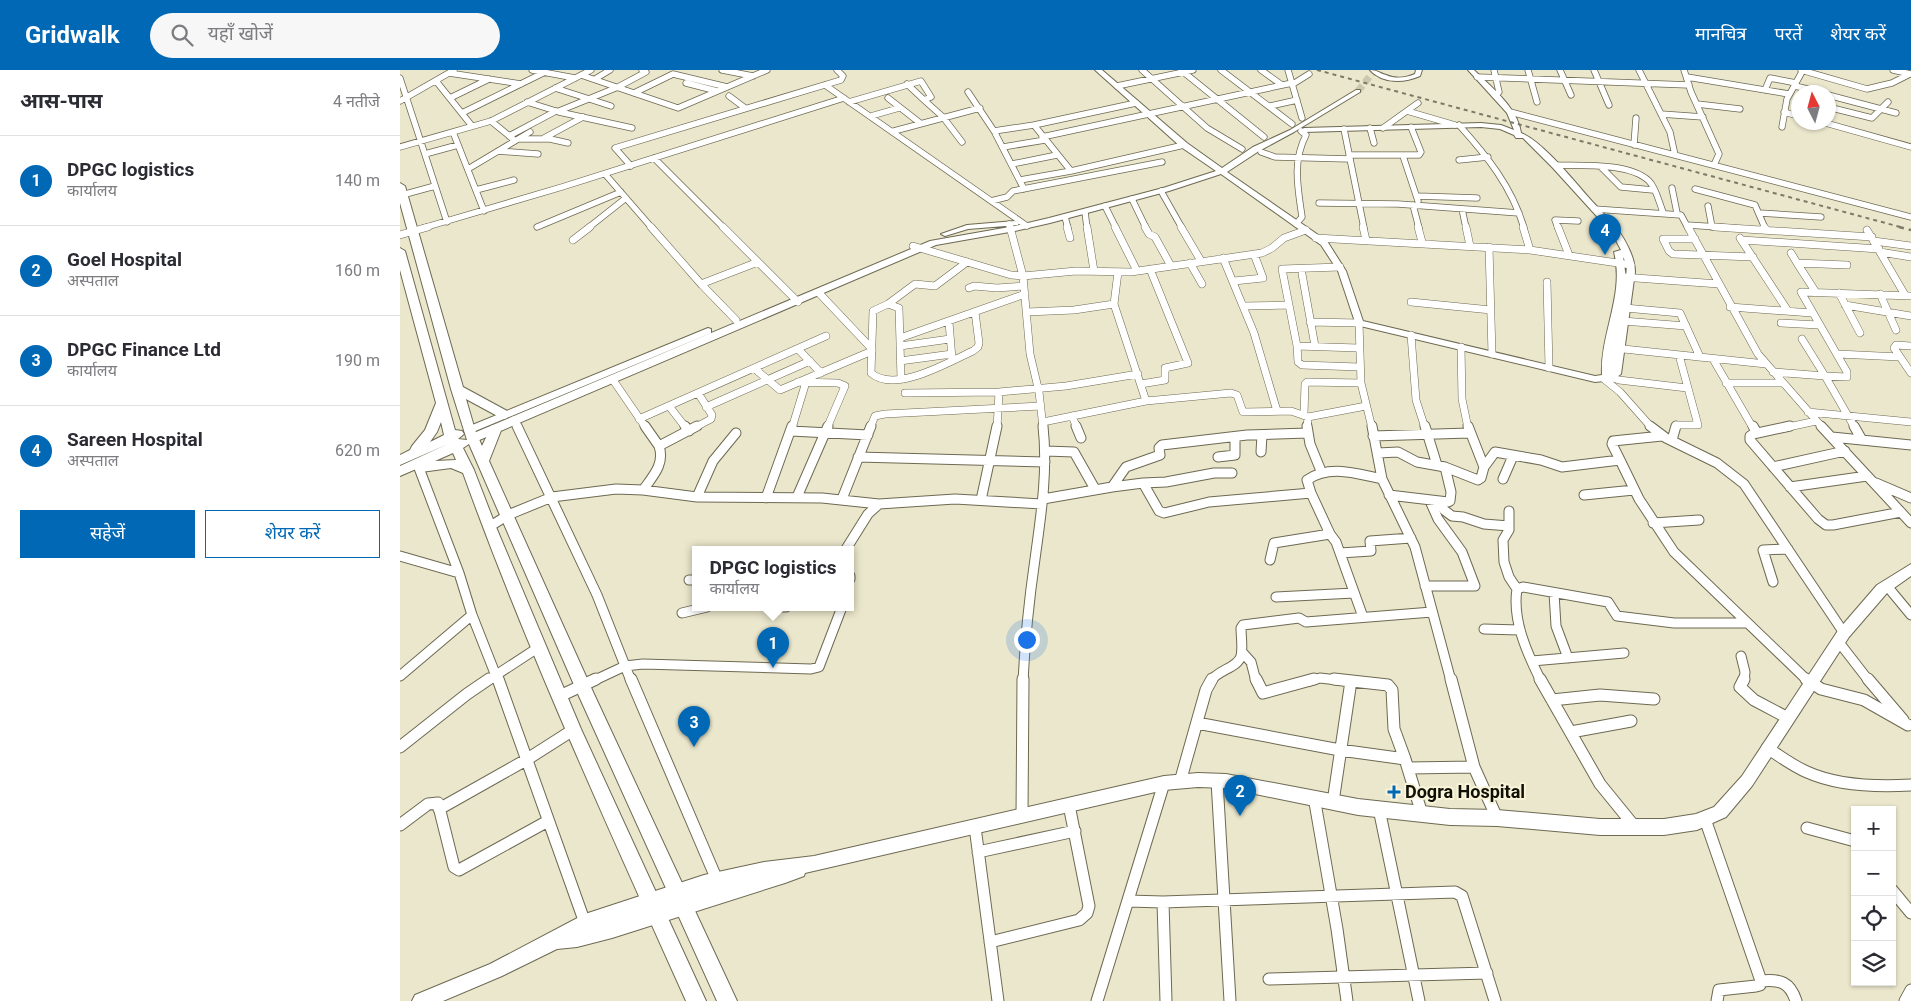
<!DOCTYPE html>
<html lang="hi">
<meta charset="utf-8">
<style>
body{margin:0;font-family:Roboto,"Noto Sans Devanagari",sans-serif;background:#f7f7f7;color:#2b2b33}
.controls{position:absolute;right:15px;bottom:15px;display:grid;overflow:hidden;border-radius:0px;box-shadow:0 1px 4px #0004}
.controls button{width:45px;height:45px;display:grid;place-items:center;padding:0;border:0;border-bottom:1px solid #e1e1e2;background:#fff;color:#2b2b33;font:25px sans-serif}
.compass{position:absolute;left:1391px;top:15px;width:45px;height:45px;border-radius:50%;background:#fff;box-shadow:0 1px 4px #0004;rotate:354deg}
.you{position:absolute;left:626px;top:569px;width:18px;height:18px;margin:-12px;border:4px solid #fff;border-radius:50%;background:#1a73e8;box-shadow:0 0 0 8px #1a73e833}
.badge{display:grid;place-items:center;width:32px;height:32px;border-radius:50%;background:#0068b4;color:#fff;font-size:16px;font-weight:700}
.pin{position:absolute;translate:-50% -41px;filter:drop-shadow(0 1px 2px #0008)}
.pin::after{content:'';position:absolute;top:26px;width:18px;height:15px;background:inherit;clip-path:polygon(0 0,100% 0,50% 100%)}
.popup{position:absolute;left:292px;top:476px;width:162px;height:65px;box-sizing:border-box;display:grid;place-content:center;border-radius:0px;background:#fff;filter:drop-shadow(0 1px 4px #0005);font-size:16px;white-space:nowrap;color:#7c7c81}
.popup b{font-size:19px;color:#2b2b33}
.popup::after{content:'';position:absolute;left:50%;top:100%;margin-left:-10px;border:10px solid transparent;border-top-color:#fff}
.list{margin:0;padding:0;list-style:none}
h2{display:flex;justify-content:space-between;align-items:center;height:65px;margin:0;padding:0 20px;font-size:21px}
h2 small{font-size:16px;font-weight:400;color:#7c7c81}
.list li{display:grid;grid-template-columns:32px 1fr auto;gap:15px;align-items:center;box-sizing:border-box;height:90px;padding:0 20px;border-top:1px solid #e1e1e2}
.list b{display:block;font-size:19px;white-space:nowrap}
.list p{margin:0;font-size:16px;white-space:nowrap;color:#7c7c81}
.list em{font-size:16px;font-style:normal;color:#7c7c81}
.actions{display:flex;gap:10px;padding:15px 20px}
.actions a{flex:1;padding:11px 0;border:1px solid #0068b4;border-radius:0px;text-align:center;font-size:18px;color:#0068b4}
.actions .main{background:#0068b4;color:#fff}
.icon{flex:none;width:28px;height:28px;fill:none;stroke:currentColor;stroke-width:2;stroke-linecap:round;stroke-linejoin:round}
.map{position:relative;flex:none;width:1511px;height:931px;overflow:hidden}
header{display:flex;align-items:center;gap:30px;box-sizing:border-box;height:70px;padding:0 25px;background:#0068b4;color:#fff}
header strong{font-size:24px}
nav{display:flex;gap:28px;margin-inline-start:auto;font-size:18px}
.search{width:350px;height:45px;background:#f7f7f7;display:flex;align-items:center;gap:12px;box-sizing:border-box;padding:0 18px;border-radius:28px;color:#7c7c81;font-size:19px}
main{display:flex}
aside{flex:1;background:#fff}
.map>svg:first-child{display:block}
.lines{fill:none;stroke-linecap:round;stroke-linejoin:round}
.tertiary-tunnel{stroke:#cac7ae;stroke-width:7;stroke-dasharray:7 4;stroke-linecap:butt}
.minor-far3-casing{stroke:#6d6952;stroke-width:7}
.minor-far2-casing{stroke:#6d6952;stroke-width:8}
.minor-far1-casing{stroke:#6d6952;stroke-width:11}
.minor-casing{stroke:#6d6952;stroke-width:13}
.tertiary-casing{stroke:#6d6952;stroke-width:2}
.secondary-casing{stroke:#6d6952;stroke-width:2}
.primary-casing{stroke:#6d6952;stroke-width:2}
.minor-far3{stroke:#fff;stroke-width:5.5}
.minor-far2{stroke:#fff;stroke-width:7}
.minor-far1{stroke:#fff;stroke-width:9}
.minor{stroke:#fff;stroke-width:11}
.tertiary{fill:#fff;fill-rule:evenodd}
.secondary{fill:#fff;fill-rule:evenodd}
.primary{fill:#fff;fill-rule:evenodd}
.rail-far1{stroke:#7c7967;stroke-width:2;stroke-dasharray:4 4;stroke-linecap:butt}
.rail{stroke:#7c7967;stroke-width:2.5;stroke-dasharray:5 5;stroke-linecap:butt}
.poi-dot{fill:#0068b4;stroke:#f8f4d9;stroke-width:2}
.labels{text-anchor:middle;stroke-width:4;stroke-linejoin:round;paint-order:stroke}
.near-poi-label{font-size:18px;font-weight:bold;fill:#111007;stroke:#f8f4d9;text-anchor:start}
</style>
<header>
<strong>Gridwalk</strong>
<div class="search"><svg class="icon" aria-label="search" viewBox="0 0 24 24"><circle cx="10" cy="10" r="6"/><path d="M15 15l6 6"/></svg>यहाँ खोजें</div>
<nav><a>मानचित्र</a><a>परतें</a><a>शेयर करें</a></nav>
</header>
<main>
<aside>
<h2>आस-पास<small>4 नतीजे</small></h2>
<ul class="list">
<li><span class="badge">1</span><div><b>DPGC logistics</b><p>कार्यालय</p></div><em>140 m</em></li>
<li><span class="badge">2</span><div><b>Goel Hospital</b><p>अस्पताल</p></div><em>160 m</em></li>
<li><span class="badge">3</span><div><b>DPGC Finance Ltd</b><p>कार्यालय</p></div><em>190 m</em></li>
<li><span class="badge">4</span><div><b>Sareen Hospital</b><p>अस्पताल</p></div><em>620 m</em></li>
</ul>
<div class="actions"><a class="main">सहेजें</a><a>शेयर करें</a></div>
</aside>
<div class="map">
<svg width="1511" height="931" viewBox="0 0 1511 931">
<rect width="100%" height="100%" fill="#ebe7cc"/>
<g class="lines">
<!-- tertiary-tunnel -->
<path class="tertiary-tunnel" d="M 958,21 L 975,0"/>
<!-- minor-far3 casing -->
<g class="minor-far3-casing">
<path id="minor-far3" d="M 132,0 L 175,8
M 322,0 L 353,6
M 742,0 L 807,58 L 842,79
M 781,0 L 864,67
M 821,0 L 892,54
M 861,0 L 882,15
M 888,0 L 902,48
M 1094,0 L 1099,22 L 1095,25
M 1128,0 L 1137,32
M 1160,0 L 1171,25
M 1194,0 L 1209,35
M 1239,0 L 1270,62 L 1275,85
M 1284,0 L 1291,22 L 1319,84 L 1314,95
M 1401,0 L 1467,19 L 1492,13 L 1510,4
M 1493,0 L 1511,4
M 49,3 L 121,14
M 181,5 L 278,38 L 367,0
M 1077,7 L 1289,15
M 1287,7 L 1389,24
M 0,8 L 47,152
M 195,9 L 210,0
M 36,11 L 72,56
M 286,13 L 317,21
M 507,14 L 524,30
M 893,14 L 909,4
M 425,15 L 627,156
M 717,16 L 793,0
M 1395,16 L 1420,22
M 155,18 L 211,36
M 1365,20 L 1370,8 L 1396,13
M 568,22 L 594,61 L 624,119
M 234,23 L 273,4 L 327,17
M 1428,25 L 1496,43
M 329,26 L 345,38
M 50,28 L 89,9
M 488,28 L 520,53
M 0,31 L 54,0
M 127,32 L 159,42 L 232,58
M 449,32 L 521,11 L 531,27 L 524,30 L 543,47 L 562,72
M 736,33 L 634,55 L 671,101 L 784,75
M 1297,34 L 1340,39
M 870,36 L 897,30
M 1428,37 L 1472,48 L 1488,32
M 159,41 L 218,17 L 246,2 L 242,0
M 1007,41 L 1055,55
M 1110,42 L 1511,147
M 1384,42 L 1398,46
M 62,43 L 145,2
M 1261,44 L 1303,47
M 471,46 L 499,38
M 91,51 L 113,69
M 1422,52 L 1511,77
M 1059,55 C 1087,86 1112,117 1124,158
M 1382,57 L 1387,29 L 1403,0
M 970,58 L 974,73
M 983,58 L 1018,33
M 944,59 L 964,158
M 494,61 L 580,38
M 594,61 L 634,55
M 53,62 L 84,141
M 109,66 L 156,41
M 642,67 L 892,13
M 144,68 L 183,47
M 119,69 L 150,69 L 168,73
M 1234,75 L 1236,48
M 0,77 L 91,51 L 191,0
M 603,77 L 645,70
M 98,81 L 138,84
M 861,82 L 875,87 L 950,89
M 25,84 L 58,75
M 949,85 L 1019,85 L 1021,82 L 1011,57
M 1003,86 L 1018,131
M 254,88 L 324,158
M 1059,90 L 1088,87
M 612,94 L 657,85
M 1155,95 C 1180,96 1229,92 1249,111 C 1256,118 1259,132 1263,142
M 231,96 L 215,78 L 441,10 L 443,6 L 437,0
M 1201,97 L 1221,117 L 1253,120
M 68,99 L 130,62
M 205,104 L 252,158
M 620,110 L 671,101
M 1272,118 L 1277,143
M 1295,119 L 1355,135 L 1365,158
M 76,120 L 114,110
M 761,121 L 782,158
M 2,125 L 35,116
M 1017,126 L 1077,128
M 732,129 L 746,158
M 591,131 L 607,127 L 613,121 L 762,92
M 919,133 L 998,134 L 1119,143
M 1013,135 L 1019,158
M 705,136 L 716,158
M 1308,136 L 1312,157
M 1062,139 L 1066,158
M 1194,139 L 1281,145 L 1288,158
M 685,142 L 687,158
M 1359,143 L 1421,147
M 665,147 L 668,158
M 609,154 L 610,158
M 896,154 L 902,147 C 898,118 892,92 906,65 L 901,61
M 1287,155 L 1334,158
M 137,157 L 221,122
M 23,158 L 162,117 L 444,28
M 188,158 L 226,128
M 1158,158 L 1155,150 L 1178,151"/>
</g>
<!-- minor-far2 casing -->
<g class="minor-far2-casing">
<path id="minor-far2" d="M 251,157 L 301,214 L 336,250
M 323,157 L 398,232
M 610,157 L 623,206 L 630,284 L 639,322 L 643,358
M 667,157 L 670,168
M 687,157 L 694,201
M 715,157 L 737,201
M 745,157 L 749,164 L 755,167 L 771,196
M 781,157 L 801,191
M 963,157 L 966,170
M 1018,157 L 1022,172
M 1066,157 L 1070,176
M 1123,157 L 1130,180
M 1158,157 L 1169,185
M 1288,157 L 1358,284 L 1423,358
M 1315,157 L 1472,167
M 1364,157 L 1367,160
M 1467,160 L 1505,225
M 0,165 L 28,157
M 916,168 L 1130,180 L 1231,195
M 1340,168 L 1388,241
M 1295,169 L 1263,169 L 1269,181 L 1273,184 L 1353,187
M 173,170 L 190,157
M 1342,170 L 1479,179
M 1474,171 L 1511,176
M 513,176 L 611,205 L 623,206 L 676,201 L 731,202 L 862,183 L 872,178 L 884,168 L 906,160
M 1089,177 L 1092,284
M 1480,182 L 1511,187
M 1391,183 L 1397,193
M 823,188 L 854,263 L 877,341
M 567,192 L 535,216 L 515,214 L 488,234 L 473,241 L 471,303 C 495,324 548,292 573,281 L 578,277 L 579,273 L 575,242
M 790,193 L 802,214
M 718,202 L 714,234 L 746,331
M 902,204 L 915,276
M 1222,207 L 1319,214
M 834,211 L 863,208 L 854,184
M 1147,212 L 1149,298
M 301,214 L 358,192
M 569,218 L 574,216 L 597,218 L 624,216
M 1415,221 L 1397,193 L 1447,195
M 419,223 L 472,279
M 1439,223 L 1460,263
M 1480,224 L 1496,260
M 1011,232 L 1091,240
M 488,234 L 499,238 L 501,309
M 1445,235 L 1511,246
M 844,236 L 889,235
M 1330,237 L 1412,243
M 1225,238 L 1280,243 L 1300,287
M 627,242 L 674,240 L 714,234
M 1223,251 L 1286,256
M 549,252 L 552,289
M 910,252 L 959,253 L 961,313 L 972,358
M 1381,253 L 1419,255
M 1011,265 L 1016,330 L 1025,358
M 500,268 L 625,224
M 1402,269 L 1425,306
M 500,276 L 550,269
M 897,276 L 882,199 L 940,197
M 1511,276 L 1496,275 L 1494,278 L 1511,303
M 1061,277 L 1062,329 L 1068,358
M 958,278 L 897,276 L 898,292 L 902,295 L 959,297
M 1214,278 L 1366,294
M 398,279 L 421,303
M 1438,284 L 1500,287
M 1313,289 L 1353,358
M 500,291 L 552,284
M 355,299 L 380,320 L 472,281
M 1373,302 L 1425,306
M 1206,306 L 1219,310 L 1287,318
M 1204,309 L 1220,322 L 1252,358
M 213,310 L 246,358
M 398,312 L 438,313 L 445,316 L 427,358
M 1326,313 L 1382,313
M 741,314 L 765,310 L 765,298 L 788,293 L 750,199
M 505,323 L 599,322 L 666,316 L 738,304
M 269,336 L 286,358
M 306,337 L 410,291
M 1408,342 L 1511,352
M 904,344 L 905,314 L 907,312 L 961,313
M 672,346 L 677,358
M 239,349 L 426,266
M 114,350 L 118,358
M 643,352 L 746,331 L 831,323 L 837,325 L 843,342 L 891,341 L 908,347 L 966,336
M 294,358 L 311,349 L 312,345 L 298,323
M 392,358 L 406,312
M 470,358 L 475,346 L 485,344 L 641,336
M 597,358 L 599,322
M 907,358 L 908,347
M 1275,358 L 1276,355 L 1298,355 L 1279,285
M 1384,358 L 1416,351
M 1455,358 L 1425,306 L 1447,307 L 1447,302 L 1401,222 L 1511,226"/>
</g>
<!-- minor-far1 casing -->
<g class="minor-far1-casing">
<path id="minor-far1" d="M 117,356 L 197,525 L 231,611
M 245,356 L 259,376 L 297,356
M 285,356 L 289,361
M 676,356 L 681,368
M 907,356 L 910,374 L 921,401
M 972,356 L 982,409 L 1015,477 L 1051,611
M 1025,356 L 1037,395
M 1068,356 L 1084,397
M 1250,356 L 1266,368 L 1317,393 L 1344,414 L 1444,563
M 1353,356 L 1357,363
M 1390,356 L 1353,364 L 1350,366 L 1350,370 L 1418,449 L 1426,455 L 1433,455 L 1501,442
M 1421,356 L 1511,453
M 1454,356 L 1462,370
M 391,361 L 468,365
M 973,366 L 1069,363
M 1432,367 L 1511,375
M 1272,370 L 1276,356
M 646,381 L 674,382 L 695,419
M 861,382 L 862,365
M 978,383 L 998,382 L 1017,392 L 1045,397 L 1078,410 L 1081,408 L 1084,397 L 1095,382 L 1141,390 L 1162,397 L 1220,390 L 1212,374 L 1213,371 L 1262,366
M 458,387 L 645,392
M 818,387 L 835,385 L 835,367
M 1220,390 L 1239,429 L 1274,482 L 1408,611
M 1373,397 L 1445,381
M 19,398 L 59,503 L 72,545 L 98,611
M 1103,409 L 1113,386
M 743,413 L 766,412 L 814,403 L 832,403
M 1476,413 L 1511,428
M 712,417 L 743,413 L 759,441 L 764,443 L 809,432 L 911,423 L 907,410 C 930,394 957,404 982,409
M 1390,417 L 1467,406
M 243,420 C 253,406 265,394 259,376
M 911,423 L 930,464 L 936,472 L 963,547
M 989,425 L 1048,432 L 1050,431 L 1051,422 L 1045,397
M 1184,425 L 1234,420
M 297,427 L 313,391 L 336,363
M 397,427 L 428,356
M 366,428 L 392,356
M 442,429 L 471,356
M 643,429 L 712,417 L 726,397 L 760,385 L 759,378 L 762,375 L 847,365 L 907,363
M 581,430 L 597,356
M 1040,432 L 1044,440 L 1052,446 L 1063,447 L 1084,454 L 1109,456
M 1109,441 L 1109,460 L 1103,470 L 1104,492 L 1109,507 L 1117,519
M 1253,453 L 1299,450
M 89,457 L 108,445 L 152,427 L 216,419 L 243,420 L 297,427 L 422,428 L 479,434 L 555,429 L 642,434
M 446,479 L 468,444 L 479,434
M 940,483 L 971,481 L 970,471 L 1011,468
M 0,486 L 59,503
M 870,490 L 874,473 L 930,464
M 450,506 L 450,509
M 289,510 L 296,510
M 1373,512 L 1363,480 L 1388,479
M 1025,516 L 1075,516 L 1062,482 L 1038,449 L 1030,431
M 1487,516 L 1511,545
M 1154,523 L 1156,556 L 1168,588
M 876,527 L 954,523
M 376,537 L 386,537
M 282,543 L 307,537
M 1084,559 L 1119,560
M 1438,571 L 1469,611
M 842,582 L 851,592 L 856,611
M 1341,586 L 1345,602 L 1344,611
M 1132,591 L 1224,583
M 0,606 L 72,545
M 87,611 L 139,577
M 193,611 L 225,596 L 243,594 L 411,599 L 419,597 L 442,537
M 623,611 C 625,570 629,530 635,489 C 641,445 648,401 643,356
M 811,611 C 817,600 838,598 841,586 C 843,578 841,566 841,558 L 843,555 L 899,548 L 906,552 L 1032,542
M 910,611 L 920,608 L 946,611
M 1141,611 C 1127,583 1112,550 1117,519 L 1123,517 L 1208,532 L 1217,546 L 1274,553 L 1347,553"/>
</g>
<!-- minor casing -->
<g class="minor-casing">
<path id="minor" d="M 98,609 L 185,853
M 231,609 L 317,810
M 856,609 L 863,623 L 914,609
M 934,609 L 988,615 L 992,620 L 994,659 L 1005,689
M 1051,609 L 1074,697 L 1097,748
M 1140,609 L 1200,714 L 1235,757
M 1344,609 L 1340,617 L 1354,630 L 1388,648
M 1406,609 L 1421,619 L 1464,630 L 1508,655
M 1468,609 L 1503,650
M 160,626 L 196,609
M 1152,630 L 1200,625 L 1254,629
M 797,653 L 940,680 L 1005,689 L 1022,744
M 1171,662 L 1231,651
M 0,677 L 67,624 L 89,609
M 1367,678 C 1380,686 1393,696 1407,702 C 1438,716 1477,717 1511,715
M 1008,698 L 1074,697
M 817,711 L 830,931
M 780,712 L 806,620 L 812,609
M 914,727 L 937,859 L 947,931
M 933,732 L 951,611
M 39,739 L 126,690 L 173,660
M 979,739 L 1019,931
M 622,746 L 623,609
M 1305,749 L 1361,911 L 1360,915 L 1356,916 L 1319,920 L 1317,931
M 0,755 L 28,734 L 38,733 L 54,797 L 59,800 L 148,751
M 575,757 L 598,931
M 1407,758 L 1455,771
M 578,782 L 675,761
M 1492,820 L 1511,843
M 728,831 L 763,832 L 1055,822 L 1062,826 L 1095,931
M 763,832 L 766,931
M 590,872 L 679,850 L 687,843 L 689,836 L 669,735
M 869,909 L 1087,903
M 1361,911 C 1380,909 1390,912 1396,931
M 697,931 L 764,713
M 1505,931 L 1511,920"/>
</g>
<!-- tertiary casing -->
<g class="tertiary-casing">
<path id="tertiary" d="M 695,0 L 702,0 L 787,73 L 822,98 L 853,77 L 890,60 L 956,20 L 960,20 L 960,22 L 894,62 L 859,81 L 827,102 L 927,171 L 946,201 L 963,251 L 1195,306 L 1202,305 C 1200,263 1225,225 1214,182 L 1221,180 L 1212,163 L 1152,97 L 1123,68 L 1116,68 L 1114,65 L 1100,59 L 1081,57 L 904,62 L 901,60 L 904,58 L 1081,53 L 1101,55 L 1114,60 L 1107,43 L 1068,0 L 1074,0 C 1091,17 1118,38 1121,63 C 1142,71 1174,111 1190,129 C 1199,139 1209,149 1218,160 C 1226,171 1235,188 1235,202 L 1221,304 L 1213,310 L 1195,312 L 956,255 L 938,201 L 921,175 L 821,104 L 769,121 L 650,153 L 615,161 L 536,175 L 77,371 L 73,372 L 68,368 L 69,365 L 530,171 L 615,156 L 649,148 L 763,118 L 816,101 L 781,77 ZM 1223,187 L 1227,195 L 1226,208 Z
M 970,0 C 977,0 979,3 986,5 C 995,9 1006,8 1015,4 L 1016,0 L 1022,0 L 1020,6 C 1004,13 983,14 970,0 Z
M 615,151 L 619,153 L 618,155 L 568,159 L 545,166 L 541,164 L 567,155 Z
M 308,258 L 311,259 L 311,263 L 73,362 L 65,362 L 64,360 L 65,358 Z"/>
</g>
<!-- secondary casing -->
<g class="secondary-casing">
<path id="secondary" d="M 1511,494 L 1511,506 L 1487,523 L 1449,567 L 1352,716 L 1326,747 L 1297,760 L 1264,765 L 1200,765 L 1097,756 L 1050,755 L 958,745 L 826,718 L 798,717 L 764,720 L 405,803 L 404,806 L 385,813 L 212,868 L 177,877 L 157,879 L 102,906 L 43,931 L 12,931 L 15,925 L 90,894 L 185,844 L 304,805 L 364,792 L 414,786 L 764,706 L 798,703 L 826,704 L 958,729 L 1050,739 L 1097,740 L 1200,749 L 1264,749 L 1296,744 L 1314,737 L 1342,706 L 1439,559 L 1477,515 Z"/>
</g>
<!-- primary casing -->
<g class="primary-casing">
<path id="primary" d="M 0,113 L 5,116 L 63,317 L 109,342 L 111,345 L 105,349 L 101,348 L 66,329 L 75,360 L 82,376 L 92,355 L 100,355 L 102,358 L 89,391 L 194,624 L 337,931 L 317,931 L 178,624 L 69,374 L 63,378 L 74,400 L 96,457 L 181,659 L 306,931 L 286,931 C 208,757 128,583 63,403 L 51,398 L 21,402 L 16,399 L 0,406 L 0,396 L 48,374 L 0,395 L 0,385 L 10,380 L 12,376 L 25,360 L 36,333 L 0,200 L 0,178 L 5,181 L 55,360 L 62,361 L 64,364 L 58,369 L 67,370 L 51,319 L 0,133 ZM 41,352 L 44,365 L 30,372 L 37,362 ZM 53,383 L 56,390 L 35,391 Z"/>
</g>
<!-- minor-far3 -->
<use href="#minor-far3" class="minor-far3"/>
<!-- minor-far2 -->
<use href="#minor-far2" class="minor-far2"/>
<!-- minor-far1 -->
<use href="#minor-far1" class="minor-far1"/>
<!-- minor -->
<use href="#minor" class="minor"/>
<!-- tertiary -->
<use href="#tertiary" class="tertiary"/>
<!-- secondary -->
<use href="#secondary" class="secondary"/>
<!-- primary -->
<use href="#primary" class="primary"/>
<!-- rail-far1 -->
<path class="rail-far1" d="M 917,0 L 1504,158"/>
<!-- rail -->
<path class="rail" d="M 1499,157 L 1511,160"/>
</g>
<!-- markers -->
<path class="poi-dot" d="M991.5 714.5h5v5h5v5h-5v5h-5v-5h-5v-5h5z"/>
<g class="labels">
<!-- near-poi labels -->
<g class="near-poi-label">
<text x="1005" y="728">Dogra Hospital</text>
</g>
</g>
</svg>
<div class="controls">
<button>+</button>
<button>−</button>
<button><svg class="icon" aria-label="locate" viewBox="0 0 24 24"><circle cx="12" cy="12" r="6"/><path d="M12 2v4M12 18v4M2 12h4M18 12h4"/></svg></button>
<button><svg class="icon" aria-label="layers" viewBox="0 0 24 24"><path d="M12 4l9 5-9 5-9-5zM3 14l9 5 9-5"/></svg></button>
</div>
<svg class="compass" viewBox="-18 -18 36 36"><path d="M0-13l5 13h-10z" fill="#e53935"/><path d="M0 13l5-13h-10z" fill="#7c7c81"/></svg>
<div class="you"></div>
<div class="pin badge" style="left:373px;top:598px">1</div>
<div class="popup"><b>DPGC logistics</b>कार्यालय</div>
<div class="pin badge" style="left:840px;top:746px">2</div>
<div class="pin badge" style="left:294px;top:677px">3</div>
<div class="pin badge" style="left:1205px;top:185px">4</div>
</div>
</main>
